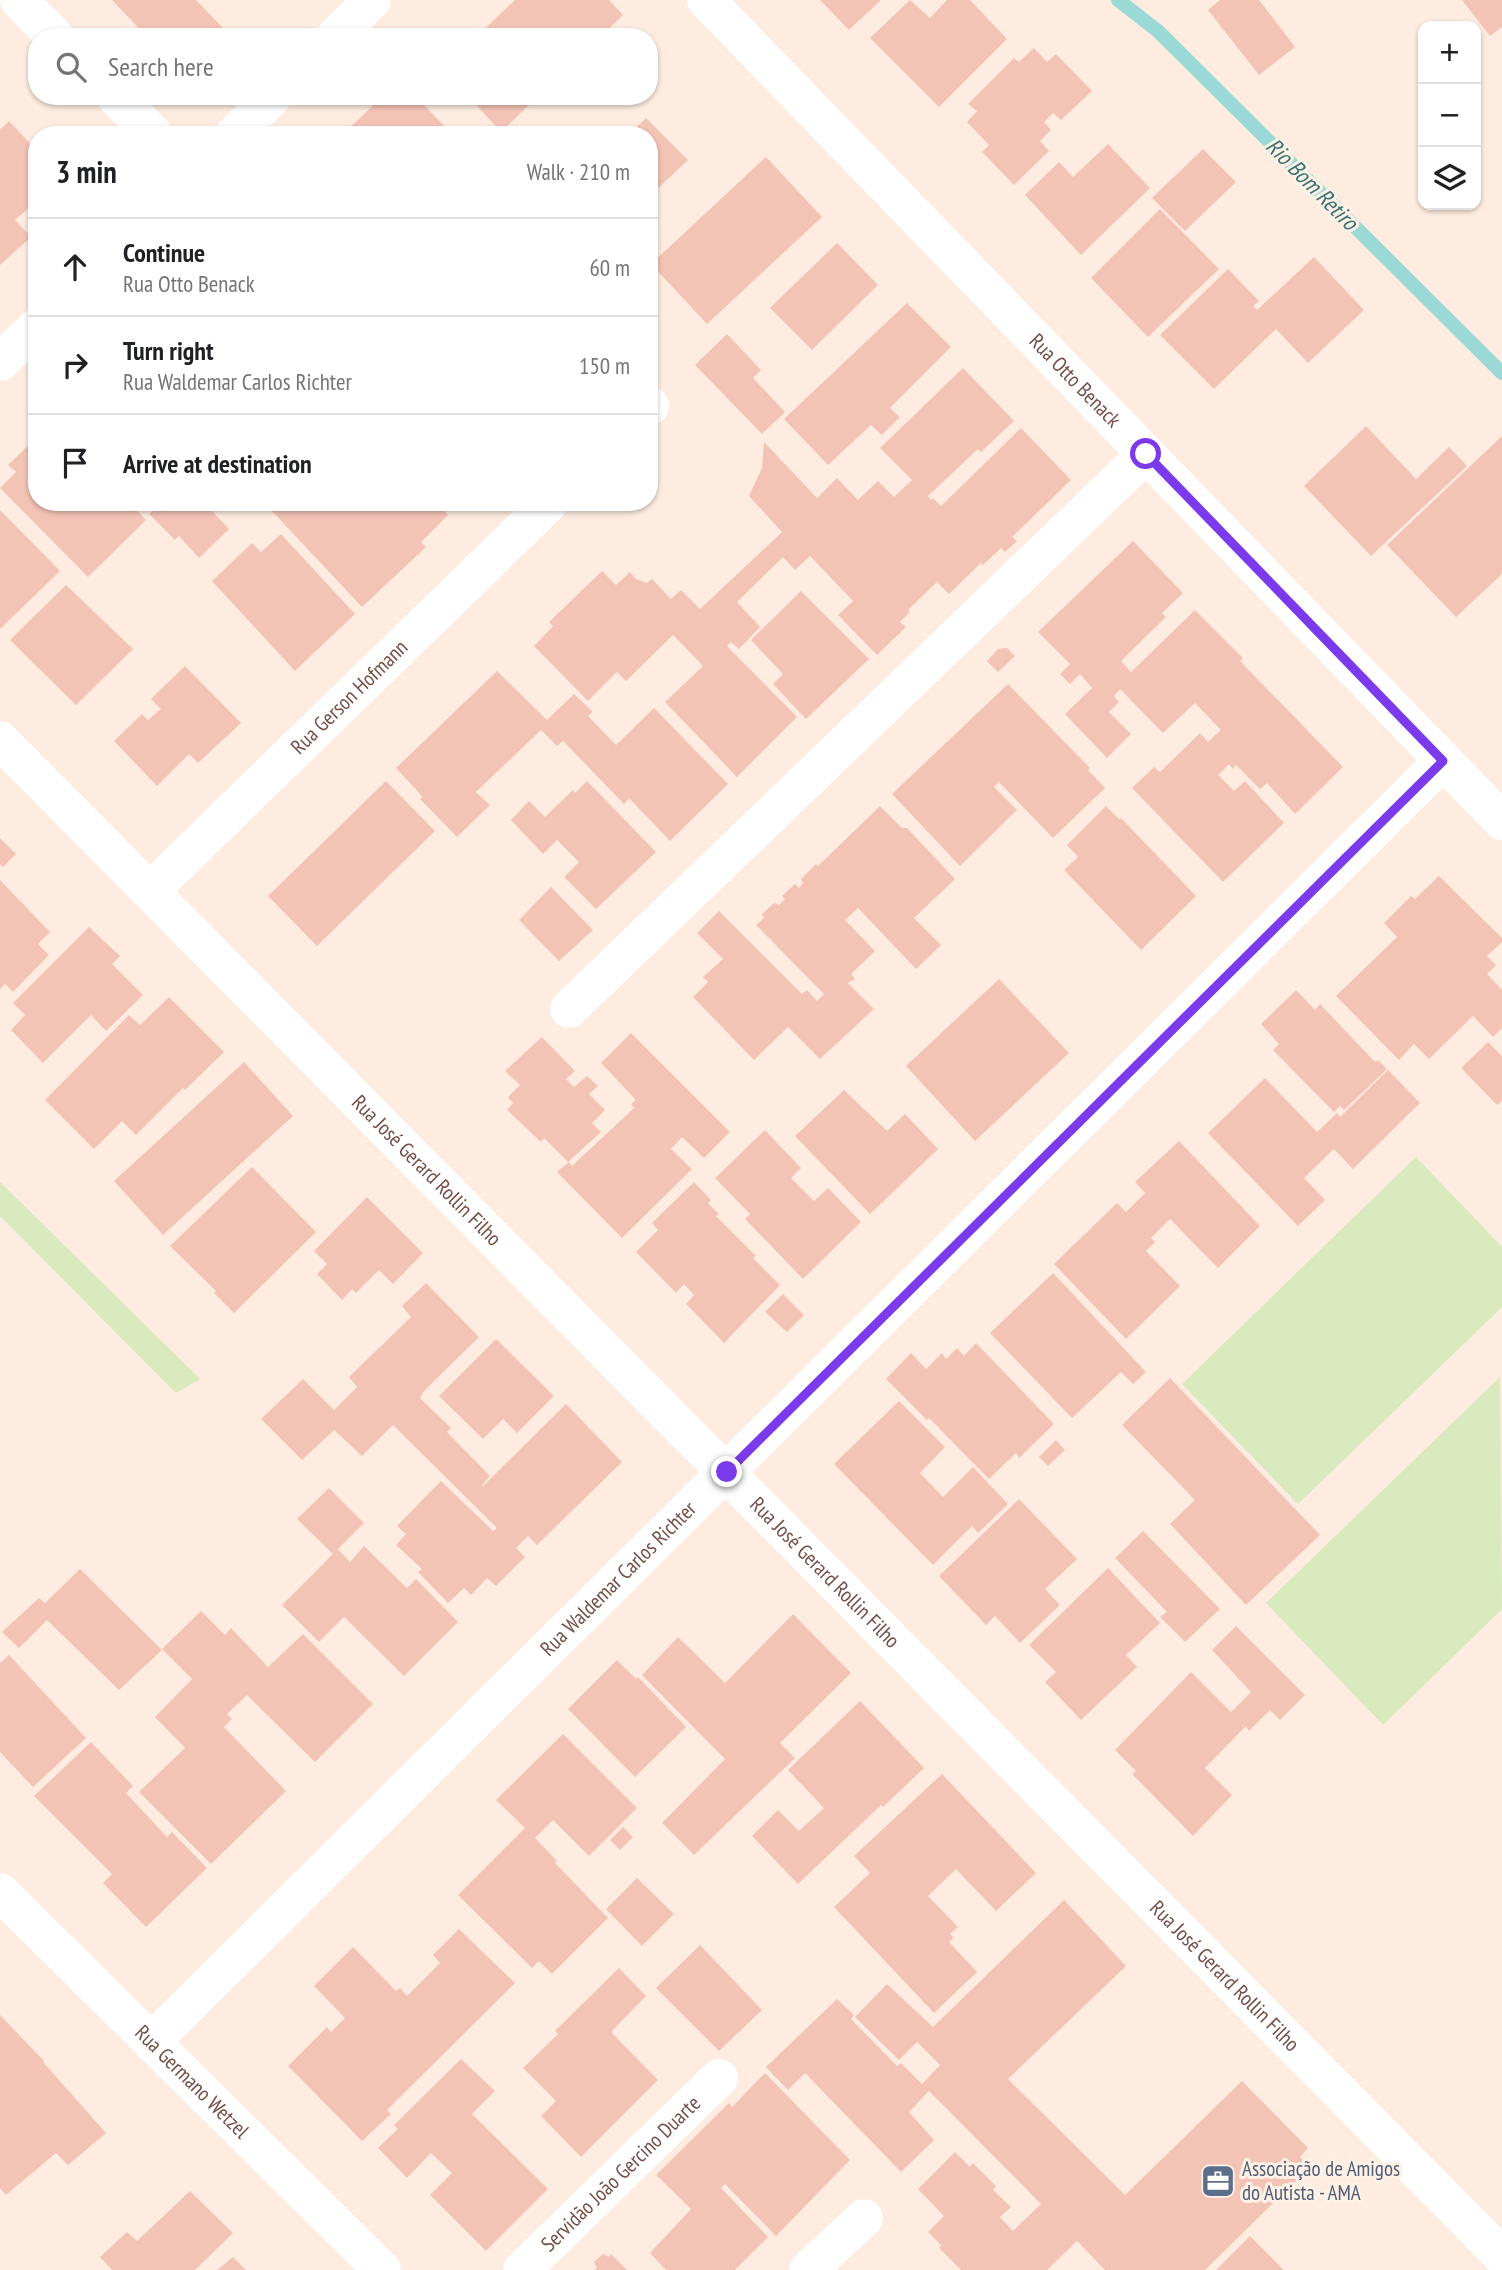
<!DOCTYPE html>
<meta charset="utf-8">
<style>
body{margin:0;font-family:"PT Sans Narrow",sans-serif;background:#f6f6f6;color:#202124}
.controls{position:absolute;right:21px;top:21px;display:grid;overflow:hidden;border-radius:14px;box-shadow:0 2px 5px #0004}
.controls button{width:63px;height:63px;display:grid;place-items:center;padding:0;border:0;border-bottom:2px solid #e0e0e0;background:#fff;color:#202124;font:35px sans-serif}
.stop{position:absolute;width:21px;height:21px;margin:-16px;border:5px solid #7c3aed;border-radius:50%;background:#fff}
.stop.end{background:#7c3aed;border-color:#fff;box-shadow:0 2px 7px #0008}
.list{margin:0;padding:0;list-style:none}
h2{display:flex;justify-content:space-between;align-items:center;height:91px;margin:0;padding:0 28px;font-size:30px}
h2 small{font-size:23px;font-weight:400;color:#757577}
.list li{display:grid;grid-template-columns:46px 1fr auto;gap:21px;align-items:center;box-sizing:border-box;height:98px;padding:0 28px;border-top:2px solid #e0e0e0}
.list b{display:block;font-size:26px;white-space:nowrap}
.list p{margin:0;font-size:23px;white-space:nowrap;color:#757577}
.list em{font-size:23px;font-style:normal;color:#757577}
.icon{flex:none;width:38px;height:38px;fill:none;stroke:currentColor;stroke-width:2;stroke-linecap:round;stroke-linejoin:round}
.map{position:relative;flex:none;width:1502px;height:2270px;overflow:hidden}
.search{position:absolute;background:#fff;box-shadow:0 2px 5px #0004;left:28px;top:28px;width:630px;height:77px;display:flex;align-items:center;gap:18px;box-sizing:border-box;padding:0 24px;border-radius:28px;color:#757577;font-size:26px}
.panel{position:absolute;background:#fff;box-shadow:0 2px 5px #0004;left:28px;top:126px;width:630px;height:385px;border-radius:28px}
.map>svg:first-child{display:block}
.green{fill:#d8eabe}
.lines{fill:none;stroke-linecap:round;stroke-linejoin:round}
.stream{stroke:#9ad9d6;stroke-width:14}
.building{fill:#f3c3b6}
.street{stroke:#fff;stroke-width:38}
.secondary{stroke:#fff;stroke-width:38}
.route{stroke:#7c3aed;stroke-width:9}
.labels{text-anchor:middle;stroke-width:6;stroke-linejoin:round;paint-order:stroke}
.street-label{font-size:21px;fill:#744e46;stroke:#fff1e6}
.service-label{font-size:21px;fill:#4e5e75;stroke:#fff1e6;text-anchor:start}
.water-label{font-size:23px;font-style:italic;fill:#387372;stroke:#fff1e6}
</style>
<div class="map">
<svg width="1502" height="2270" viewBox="0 0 1502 2270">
<rect width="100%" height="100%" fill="#fdecdf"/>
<!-- green -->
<path class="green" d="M 1416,1157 L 1502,1247 L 1502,1307 L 1298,1504 L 1182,1384 Z
M 0,1182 L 200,1379 L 176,1393 L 0,1216 Z
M 1500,1377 L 1502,1609 L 1383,1725 L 1266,1603 Z"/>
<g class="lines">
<!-- stream -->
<path class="stream" d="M 1118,0 L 1158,31 L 1502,373"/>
</g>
<!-- building -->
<path class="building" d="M 112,0 L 196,0 L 225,30 L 217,37 L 147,37 Z
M 515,0 L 609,0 L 623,15 L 600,37 L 476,37 Z
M 820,0 L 881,0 L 849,30 Z
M 910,0 L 930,18 L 947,0 L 970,0 L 1007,39 L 939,107 L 870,38 Z
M 1220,0 L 1259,0 L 1295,47 L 1259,75 L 1208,10 Z
M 1462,0 L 1502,0 L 1502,27 L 1490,36 Z
M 1034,48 L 1047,62 L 1056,54 L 1092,91 L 1061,120 L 1053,113 L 1044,122 L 1051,130 L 1040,141 L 1049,151 L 1014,185 L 982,152 L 989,145 L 967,122 L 977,111 L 968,104 L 1014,58 L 1019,62 Z
M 383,96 L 430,96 L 423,104 L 453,135 L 346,135 L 344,133 Z
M 468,96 L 538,96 L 501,132 Z
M 646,118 L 688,160 L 649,197 L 649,135 L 628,135 Z
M 9,121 L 37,151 L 37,173 L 31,178 L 37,184 L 37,201 L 15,220 L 31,237 L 0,265 L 0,130 Z
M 1108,144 L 1150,188 L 1081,255 L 1025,195 L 1059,162 L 1073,177 Z
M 1203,149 L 1236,182 L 1185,231 L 1152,198 Z
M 766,157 L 822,217 L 707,324 L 651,264 Z
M 1160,209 L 1219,269 L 1148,337 L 1091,278 Z
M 837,243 L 878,285 L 812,350 L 770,308 Z
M 1314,257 L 1364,310 L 1308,363 L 1276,329 L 1214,389 L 1160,335 L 1228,269 L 1259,301 L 1253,306 L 1257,310 Z
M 907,303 L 951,347 L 890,408 L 900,417 L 882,435 L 871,425 L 828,465 L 784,419 Z
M 727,334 L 761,370 L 753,378 L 785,412 L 762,434 L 695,365 Z
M 963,368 L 1014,421 L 981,452 L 978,449 L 928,496 L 931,500 L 933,498 L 941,506 L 1021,428 L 1071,480 L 1012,537 L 1017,541 L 1005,552 L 1001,548 L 983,565 L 981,563 L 949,594 L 937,582 L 908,610 L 910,612 L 900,622 L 906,627 L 877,655 L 838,615 L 853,601 L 810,556 L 795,570 L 783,557 L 737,602 L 760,627 L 739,649 L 731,642 L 727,646 L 797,717 L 737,777 L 665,702 L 703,666 L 673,635 L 626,681 L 617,672 L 588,701 L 534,646 L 553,626 L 549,622 L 602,571 L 616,585 L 630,572 L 636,579 L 647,583 L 652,579 L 671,599 L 681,590 L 700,609 L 782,532 L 749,496 L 762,468 L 764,442 L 817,498 L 837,478 L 858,500 L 878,481 L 894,497 L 912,480 L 880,448 Z
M 1366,426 L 1416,479 L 1449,447 L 1467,466 L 1371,556 L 1304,486 Z
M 1502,436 L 1502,574 L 1456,617 L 1387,545 Z
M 37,437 L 37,502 L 129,502 L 146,520 L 88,577 L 0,488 L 16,472 L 8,465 Z
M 161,502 L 215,502 L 209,508 L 229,529 L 199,558 L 179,536 L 175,540 L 149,514 Z
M 277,502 L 436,502 L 448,515 L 421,542 L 426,547 L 362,607 L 270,509 Z
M 0,510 L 60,571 L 0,629 Z
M 281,534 L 355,614 L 295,671 L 212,581 L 252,543 L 261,552 Z
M 1133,541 L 1183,593 L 1162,613 L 1166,617 L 1121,661 L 1131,672 L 1195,610 L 1243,658 L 1240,661 L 1343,767 L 1295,814 L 1267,783 L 1260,789 L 1236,765 L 1233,769 L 1229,764 L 1218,775 L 1234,791 L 1245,781 L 1284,823 L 1223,882 L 1132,788 L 1154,767 L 1160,772 L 1200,733 L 1208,742 L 1221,730 L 1195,703 L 1163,733 L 1120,689 L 1114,696 L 1119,702 L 1109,712 L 1131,734 L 1107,758 L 1065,714 L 1092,688 L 1080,674 L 1070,684 L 1060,674 L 1070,664 L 1038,632 Z
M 66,585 L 133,649 L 76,705 L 10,640 Z
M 801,591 L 869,659 L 806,719 L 773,684 L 783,674 L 751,640 Z
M 1007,648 L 1015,656 L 998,672 L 987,661 L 998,649 Z
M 185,666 L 241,723 L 198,763 L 189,754 L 157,786 L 114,741 L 142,714 L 148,720 L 161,709 L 151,699 Z
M 497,671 L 547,720 L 574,694 L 593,712 L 588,716 L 616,745 L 654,708 L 728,784 L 670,841 L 629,798 L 624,804 L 563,741 L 557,746 L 541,730 L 476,792 L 490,805 L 457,837 L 420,799 L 423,797 L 396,768 Z
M 1008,684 L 1090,768 L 1088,770 L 1105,788 L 1053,838 L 999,782 L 994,787 L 1017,810 L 960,866 L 892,794 Z
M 386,781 L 435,831 L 317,946 L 268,896 Z
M 587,781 L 656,852 L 596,909 L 564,877 L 579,862 L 557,840 L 543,854 L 511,820 L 529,801 L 545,817 L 573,790 L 575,793 Z
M 880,806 L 902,828 L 907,828 L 955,879 L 914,918 L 941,945 L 916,969 L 858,908 L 845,920 L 875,951 L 851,974 L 855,979 L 848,983 L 874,1009 L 820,1059 L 788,1027 L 754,1060 L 693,997 L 708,982 L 703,977 L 723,959 L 697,933 L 719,911 L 802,994 L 807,990 L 817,1001 L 824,994 L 756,925 L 764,918 L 762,914 L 774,903 L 779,905 L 785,899 L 782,896 L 795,884 L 799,888 L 803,883 L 801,879 L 816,864 L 818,866 Z
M 1106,806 L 1119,819 L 1121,818 L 1196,896 L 1141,950 L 1064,870 L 1078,857 L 1067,845 Z
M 0,838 L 16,854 L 3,867 L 0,864 Z
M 1439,876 L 1502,938 L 1502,942 L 1487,956 L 1496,965 L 1487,974 L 1502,990 L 1502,1028 L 1493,1037 L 1473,1016 L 1429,1059 L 1414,1044 L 1399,1060 L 1336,996 L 1397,937 L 1384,923 L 1411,896 L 1415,899 Z
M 0,880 L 50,932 L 38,944 L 49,955 L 13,992 L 5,984 L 0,989 Z
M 551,887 L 593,930 L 559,961 L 519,920 Z
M 89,927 L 120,956 L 112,964 L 143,995 L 106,1031 L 91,1015 L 43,1063 L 11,1030 L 25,1015 L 13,1003 Z
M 999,979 L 1069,1053 L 975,1141 L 906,1066 Z
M 1296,990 L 1315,1010 L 1320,1004 L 1375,1062 L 1378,1060 L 1387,1069 L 1344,1110 L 1340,1106 L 1334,1112 L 1273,1050 L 1279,1044 L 1261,1024 Z
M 169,997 L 224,1052 L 185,1090 L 183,1088 L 136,1135 L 122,1121 L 94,1149 L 45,1100 L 129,1015 L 140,1025 Z
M 631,1033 L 730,1132 L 704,1158 L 682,1137 L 671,1149 L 692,1169 L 622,1238 L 557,1172 L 569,1162 L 572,1166 L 634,1108 L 631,1104 L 636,1100 L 601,1063 Z
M 542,1037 L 575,1071 L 566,1079 L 574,1087 L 587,1076 L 598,1086 L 589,1094 L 605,1110 L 592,1123 L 601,1132 L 568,1162 L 544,1138 L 541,1142 L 507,1110 L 513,1103 L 508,1097 L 520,1085 L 505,1071 Z
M 1488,1042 L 1502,1056 L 1502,1101 L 1497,1105 L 1461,1068 Z
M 244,1062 L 293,1116 L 163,1235 L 114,1181 Z
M 1388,1070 L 1420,1103 L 1353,1169 L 1334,1149 L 1304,1178 L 1325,1200 L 1298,1226 L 1208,1133 L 1265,1078 L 1317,1132 L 1337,1113 L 1340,1117 Z
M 844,1090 L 887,1131 L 905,1114 L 938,1149 L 870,1214 L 795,1136 Z
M 765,1130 L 801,1168 L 791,1178 L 814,1201 L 828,1188 L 861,1222 L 803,1279 L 745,1219 L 750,1214 L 715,1178 Z
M 1179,1141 L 1260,1226 L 1218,1268 L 1170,1219 L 1151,1238 L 1155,1242 L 1146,1251 L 1180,1286 L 1126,1339 L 1054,1264 L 1117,1203 L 1126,1212 L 1145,1193 L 1135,1182 Z
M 252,1167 L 316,1232 L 234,1313 L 214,1293 L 216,1291 L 170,1246 Z
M 694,1182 L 711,1200 L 708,1203 L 719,1214 L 716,1216 L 756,1256 L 753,1258 L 780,1285 L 724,1343 L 686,1304 L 694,1295 L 684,1284 L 676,1293 L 636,1252 L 658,1230 L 652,1223 Z
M 367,1197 L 423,1253 L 393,1284 L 379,1270 L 356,1293 L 352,1289 L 342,1300 L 317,1274 L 327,1264 L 314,1251 Z
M 1053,1273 L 1146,1372 L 1133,1384 L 1121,1372 L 1072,1418 L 990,1333 Z
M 426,1283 L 479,1337 L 423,1392 L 420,1398 L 451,1428 L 447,1432 L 490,1476 L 482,1485 L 483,1486 L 566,1404 L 622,1462 L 537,1545 L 528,1536 L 516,1548 L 525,1557 L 496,1586 L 487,1578 L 471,1595 L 464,1588 L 448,1603 L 418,1572 L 422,1569 L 396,1545 L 406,1534 L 397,1526 L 441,1481 L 493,1531 L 497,1528 L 393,1425 L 362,1456 L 334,1430 L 302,1460 L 261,1419 L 303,1379 L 334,1410 L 357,1387 L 349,1377 L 411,1317 L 402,1306 Z
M 783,1294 L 804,1315 L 787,1332 L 765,1312 Z
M 496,1339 L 554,1396 L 517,1433 L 503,1419 L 483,1439 L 439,1396 Z
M 976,1343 L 1054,1424 L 1019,1458 L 1016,1453 L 989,1479 L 929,1418 L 927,1420 L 886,1379 L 911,1353 L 926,1369 L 942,1353 L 946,1359 L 957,1348 L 964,1356 Z
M 1170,1378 L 1320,1535 L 1246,1605 L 1170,1524 L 1195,1500 L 1122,1425 Z
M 899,1401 L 945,1447 L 920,1473 L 943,1497 L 973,1467 L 1008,1504 L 978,1533 L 972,1526 L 933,1565 L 834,1464 Z
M 1056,1440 L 1065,1450 L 1048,1466 L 1039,1457 Z
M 329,1488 L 364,1523 L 338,1549 L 350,1562 L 364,1546 L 407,1588 L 416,1579 L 458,1622 L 404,1676 L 344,1617 L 319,1642 L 282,1605 L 333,1554 L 297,1519 Z
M 1019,1499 L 1077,1559 L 1045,1589 L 1060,1605 L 1020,1643 L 995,1616 L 986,1625 L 939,1576 Z
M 1143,1531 L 1220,1609 L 1185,1642 L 1160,1617 L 1167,1612 L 1115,1558 Z
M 1108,1568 L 1160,1623 L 1126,1655 L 1137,1667 L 1081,1720 L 1045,1682 L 1056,1672 L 1029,1645 Z
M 80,1569 L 162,1650 L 119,1690 L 47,1620 L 19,1648 L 2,1632 L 39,1598 L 45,1603 Z
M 201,1611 L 225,1635 L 231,1628 L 268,1667 L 303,1634 L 373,1704 L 315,1762 L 247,1695 L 227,1714 L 232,1719 L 224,1727 L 286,1791 L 211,1864 L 139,1792 L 185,1748 L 155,1717 L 192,1679 L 162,1649 Z
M 793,1614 L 851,1673 L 780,1743 L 795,1758 L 694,1855 L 662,1823 L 725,1759 L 642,1675 L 678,1637 L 725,1683 Z
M 1236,1626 L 1305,1695 L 1280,1720 L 1270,1710 L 1249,1731 L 1246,1726 L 1205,1768 L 1232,1795 L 1193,1836 L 1132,1774 L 1136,1771 L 1115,1750 L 1191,1672 L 1231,1712 L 1251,1692 L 1212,1650 Z
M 9,1655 L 86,1738 L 33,1787 L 0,1752 L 0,1663 Z
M 617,1660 L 636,1679 L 638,1677 L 686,1727 L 635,1777 L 568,1709 Z
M 860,1701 L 924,1768 L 883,1807 L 881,1805 L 798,1884 L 752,1836 L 778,1810 L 799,1831 L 824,1808 L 788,1770 Z
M 563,1734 L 637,1808 L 589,1856 L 553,1820 L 535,1838 L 557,1861 L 555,1863 L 608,1918 L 552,1974 L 539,1961 L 532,1968 L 458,1895 L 525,1828 L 496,1800 Z
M 91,1742 L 133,1786 L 126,1793 L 167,1837 L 172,1832 L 207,1868 L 146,1927 L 103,1883 L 112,1874 L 34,1796 Z
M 942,1774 L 1036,1873 L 996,1911 L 956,1869 L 928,1896 L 958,1927 L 950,1934 L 954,1938 L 949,1942 L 977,1972 L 934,2013 L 834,1907 L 870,1873 L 854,1856 Z
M 623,1827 L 633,1837 L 620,1850 L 610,1840 Z
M 637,1878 L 674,1914 L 642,1946 L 606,1909 Z
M 1064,1900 L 1126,1966 L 1008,2079 L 1125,2195 L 1242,2081 L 1308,2148 L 1300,2157 L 1310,2167 L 1205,2270 L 1105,2270 L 1077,2241 L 1047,2270 L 961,2270 L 939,2248 L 941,2245 L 928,2232 L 944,2216 L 918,2189 L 955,2152 L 970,2167 L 973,2163 L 996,2186 L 993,2190 L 1011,2207 L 1000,2217 L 1013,2231 L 1041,2204 L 929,2091 L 909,2112 L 934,2140 L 901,2172 L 805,2073 L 788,2090 L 766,2067 L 837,1999 L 854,2015 L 851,2019 L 897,2066 L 901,2063 L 922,2084 L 940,2065 L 917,2042 L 899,2060 L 855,2017 L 887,1984 L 933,2027 Z
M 459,1929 L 515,1983 L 387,2110 L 391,2114 L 362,2141 L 288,2066 L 327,2027 L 331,2032 L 345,2018 L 314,1986 L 353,1947 L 396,1991 L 400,1988 L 407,1996 L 440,1963 L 433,1955 Z
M 700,1945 L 762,2010 L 719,2051 L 656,1988 Z
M 619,1968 L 646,1996 L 611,2032 L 658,2080 L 581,2157 L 541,2116 L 556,2101 L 523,2068 L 558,2034 L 555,2031 Z
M 0,2015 L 44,2061 L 43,2062 L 106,2133 L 68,2165 L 56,2153 L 6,2195 L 0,2188 Z
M 461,2059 L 495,2091 L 472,2114 L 548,2189 L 486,2251 L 430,2195 L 452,2173 L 431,2153 L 407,2178 L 378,2148 L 398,2129 L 394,2125 Z
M 765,2073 L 850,2160 L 776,2236 L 725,2184 L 721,2188 L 768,2237 L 735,2270 L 666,2270 L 650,2253 L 691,2209 L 656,2175 L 729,2103 L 732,2107 Z
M 190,2191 L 233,2233 L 195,2270 L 112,2270 L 100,2257 L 127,2232 L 137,2241 Z
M 1250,2236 L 1284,2270 L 1216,2270 Z
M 603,2254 L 609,2257 L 611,2254 L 627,2270 L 595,2270 L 597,2268 L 594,2262 Z
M 233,2257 L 246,2270 L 217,2270 Z"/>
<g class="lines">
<!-- street -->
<g class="street">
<path d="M 19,0 L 55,37"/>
<path d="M 335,37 L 372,0"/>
<path d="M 115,96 L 154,135"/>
<path d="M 234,135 L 273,96"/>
<path d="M 0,362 L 37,327"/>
<path d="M 649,406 L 650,406"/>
<path id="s1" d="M 0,740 L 1502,2256"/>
<path id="s2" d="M 150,891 L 550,502"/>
<path d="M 569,1009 L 1146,454"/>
<path id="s3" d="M 0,1892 L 382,2270"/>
<path id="s4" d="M 151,2042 L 1443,761"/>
<path id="s5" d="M 522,2270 L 719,2078"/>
<path d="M 808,2270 L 864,2218"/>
</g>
<!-- secondary -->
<path class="secondary" id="s6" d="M 706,0 L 1502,821"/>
</g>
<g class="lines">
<!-- route -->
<path class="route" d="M 727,1472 L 1443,761 L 1146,454"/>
</g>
<!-- icons -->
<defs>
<g id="office-square" transform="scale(1.75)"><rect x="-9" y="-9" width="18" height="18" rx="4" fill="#5c6f8a" stroke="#fff1e6"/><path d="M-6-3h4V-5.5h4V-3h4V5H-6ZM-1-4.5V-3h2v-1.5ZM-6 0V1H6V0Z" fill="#fff"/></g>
</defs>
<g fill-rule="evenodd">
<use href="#office-square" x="1218" y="2181"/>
</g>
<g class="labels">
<!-- street labels -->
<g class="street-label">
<text dy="7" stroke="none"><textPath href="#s6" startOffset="530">Rua Otto Benack</textPath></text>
<text dy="7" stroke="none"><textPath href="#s2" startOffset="278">Rua Gerson Hofmann</textPath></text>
<text dy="7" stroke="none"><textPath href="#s1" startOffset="606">Rua José Gerard Rollin Filho</textPath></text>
<text dy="7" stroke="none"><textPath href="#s1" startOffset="1172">Rua José Gerard Rollin Filho</textPath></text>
<text dy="7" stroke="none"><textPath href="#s4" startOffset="658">Rua Waldemar Carlos Richter</textPath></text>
<text dy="7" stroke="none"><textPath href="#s1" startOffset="1740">Rua José Gerard Rollin Filho</textPath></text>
<text dy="7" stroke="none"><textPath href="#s3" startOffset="270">Rua Germano Wetzel</textPath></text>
<text dy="7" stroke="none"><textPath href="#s5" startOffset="138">Servidão João Gercino Duarte</textPath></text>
</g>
<!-- service labels -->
<g class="service-label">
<text x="1242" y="2176">Associação de Amigos<tspan x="1242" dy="24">do Autista - AMA</tspan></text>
</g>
<!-- water labels -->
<g class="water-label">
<text transform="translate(1312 184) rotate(45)" y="8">Rio Bom Retiro</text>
</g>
</g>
</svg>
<div class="controls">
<button>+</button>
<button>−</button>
<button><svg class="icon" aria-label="layers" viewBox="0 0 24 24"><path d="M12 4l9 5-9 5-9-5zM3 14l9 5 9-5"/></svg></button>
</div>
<div class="stop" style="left:1146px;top:454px"></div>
<div class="stop end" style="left:727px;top:1472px"></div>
<div class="search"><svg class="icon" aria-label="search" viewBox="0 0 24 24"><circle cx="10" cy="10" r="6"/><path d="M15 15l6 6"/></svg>Search here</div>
<section class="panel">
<h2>3 min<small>Walk · 210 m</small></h2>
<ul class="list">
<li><svg class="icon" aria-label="ahead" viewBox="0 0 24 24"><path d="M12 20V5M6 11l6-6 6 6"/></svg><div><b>Continue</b><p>Rua Otto Benack</p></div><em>60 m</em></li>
<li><svg class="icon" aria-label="right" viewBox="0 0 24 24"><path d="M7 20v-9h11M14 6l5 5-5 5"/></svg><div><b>Turn right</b><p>Rua Waldemar Carlos Richter</p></div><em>150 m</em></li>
<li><svg class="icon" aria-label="arrive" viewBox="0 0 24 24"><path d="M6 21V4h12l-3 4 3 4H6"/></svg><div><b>Arrive at destination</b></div></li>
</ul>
</section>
</div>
